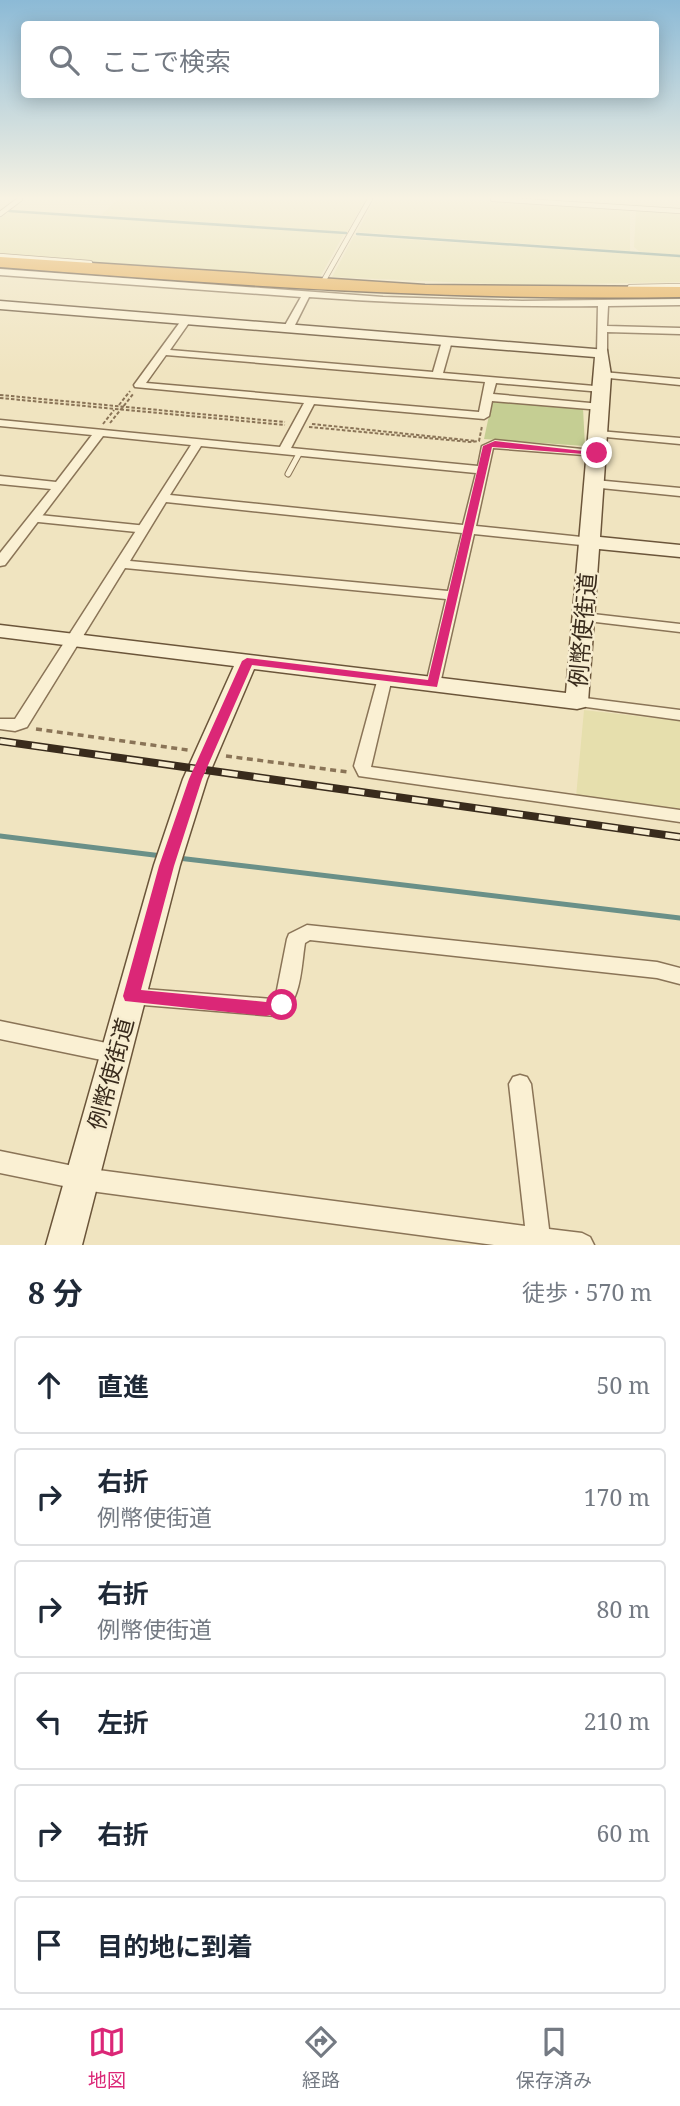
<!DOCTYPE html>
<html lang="ja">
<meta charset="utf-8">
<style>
body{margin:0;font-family:"Noto Serif","Noto Sans JP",serif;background:#f6f6f7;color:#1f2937}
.stop{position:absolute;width:21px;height:21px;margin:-16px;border:5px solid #db2777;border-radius:50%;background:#fff}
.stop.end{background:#db2777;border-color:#fff;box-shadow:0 2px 7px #0008}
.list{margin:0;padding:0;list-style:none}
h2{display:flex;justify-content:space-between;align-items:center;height:91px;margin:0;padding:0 28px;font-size:30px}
h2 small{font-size:23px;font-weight:400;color:#747a83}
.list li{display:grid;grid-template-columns:46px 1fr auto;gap:21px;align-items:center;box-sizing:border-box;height:98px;margin:0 14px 14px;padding:0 14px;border:2px solid #e0e1e3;border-radius:7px}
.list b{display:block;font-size:26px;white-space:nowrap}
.list p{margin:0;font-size:23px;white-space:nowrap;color:#747a83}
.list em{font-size:23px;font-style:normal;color:#747a83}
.icon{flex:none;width:38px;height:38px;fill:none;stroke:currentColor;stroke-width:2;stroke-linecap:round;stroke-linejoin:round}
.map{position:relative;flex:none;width:680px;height:1245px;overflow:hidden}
.search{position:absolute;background:#fff;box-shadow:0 4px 18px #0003;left:21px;right:21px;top:21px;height:77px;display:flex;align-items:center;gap:18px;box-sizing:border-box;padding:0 24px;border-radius:7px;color:#747a83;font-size:26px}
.sheet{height:763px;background:#fff}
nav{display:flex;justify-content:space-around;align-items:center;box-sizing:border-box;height:98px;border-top:2px solid #e0e1e3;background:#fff;font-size:19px;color:#747a83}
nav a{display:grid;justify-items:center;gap:4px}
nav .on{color:#db2777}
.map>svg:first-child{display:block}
.farmland{fill:#e6dfad}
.green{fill:#c5ce93}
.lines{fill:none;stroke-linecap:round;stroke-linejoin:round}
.stream-far1{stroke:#6a9088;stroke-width:2.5}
.stream{stroke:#6a9088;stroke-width:5}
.lane-far2-casing{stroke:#8a7457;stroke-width:6}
.lane-far1-casing{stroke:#8a7457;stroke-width:7}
.lane-casing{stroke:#8a7457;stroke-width:10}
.street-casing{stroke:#8a7457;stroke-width:3}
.secondary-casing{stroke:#6b553a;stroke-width:3}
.highway-casing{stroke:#57422c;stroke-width:3}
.path-far1{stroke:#8a7457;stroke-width:2;stroke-dasharray:3.5 2;stroke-linecap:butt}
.path{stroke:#8a7457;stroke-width:3.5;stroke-dasharray:6 4.5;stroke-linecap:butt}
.lane-far2{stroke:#faf0d3;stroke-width:4.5}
.lane-far1{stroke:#faf0d3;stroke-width:5}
.lane{stroke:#faf0d3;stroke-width:7}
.street{fill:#faf0d3;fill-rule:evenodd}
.secondary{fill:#faf0d3;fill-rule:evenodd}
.highway{fill:#e4a84c;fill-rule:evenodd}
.rail-casing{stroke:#392b1c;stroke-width:8}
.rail{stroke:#f7edd0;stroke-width:5;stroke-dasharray:16;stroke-linecap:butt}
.route{fill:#db2777}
.labels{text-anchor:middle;stroke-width:5;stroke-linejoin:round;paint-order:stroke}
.street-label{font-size:23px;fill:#392b1c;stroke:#f7edd0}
</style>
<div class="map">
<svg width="680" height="1245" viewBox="0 0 680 1245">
<rect width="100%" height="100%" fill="#f0e4c0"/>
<!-- farmland -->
<path class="farmland" d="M 118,199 L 366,199 L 347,232 L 101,215 Z
M 375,199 L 474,199 L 630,209 L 630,251 L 357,232 Z
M 636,209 L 680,212 L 680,255 L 640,252 L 634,247 Z
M 9,212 L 344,234 L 320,277 L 317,278 L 0,255 L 0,218 Z
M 354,236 L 680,257 L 680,282 L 518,285 L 332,277 Z
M 584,710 L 680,721 L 680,811 L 576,797 Z"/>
<!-- green -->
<path class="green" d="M 492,401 L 583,408 L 585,446 L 484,439 Z"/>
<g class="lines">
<!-- stream-far1 -->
<path class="stream-far1" d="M 9,211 L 346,233
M 357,234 L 680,256"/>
<!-- stream -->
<path class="stream" d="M 0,836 L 162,856
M 178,858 L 680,918"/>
<!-- lane-far2 casing -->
<g class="lane-far2-casing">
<path id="lane-far2" d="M 493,199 L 680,211
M 0,214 L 20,199
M 0,256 L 90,263
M 324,280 L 370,199
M 630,287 L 680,286"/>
</g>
<!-- lane-far1 casing -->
<g class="lane-far1-casing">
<path id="lane-far1" d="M 288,474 L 300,452"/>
</g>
<!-- lane casing -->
<g class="lane-casing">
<path id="lane" d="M 34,518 L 142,529"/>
</g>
<!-- street casing -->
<g class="street-casing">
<path id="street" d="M 0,269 L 383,297 L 522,301 L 680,299 L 680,305 L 608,306 L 607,326 L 680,328 L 680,334 L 607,332 L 607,353 L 602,356 L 597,353 L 598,306 C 502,307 406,304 309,297 L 294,327 L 289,330 L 284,327 L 301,297 L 0,275 Z
M 183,318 L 191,320 L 170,350 L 433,372 L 442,341 L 447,338 L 452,341 L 443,373 L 606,387 L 607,389 L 602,392 L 496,383 L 493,394 L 601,404 L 606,407 L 601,410 L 492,401 L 489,416 L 484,419 L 314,404 L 291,448 L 478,466 L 482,446 L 495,440 L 601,451 L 603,453 L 597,456 L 493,448 L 476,526 L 591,538 L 597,542 L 591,546 L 474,534 L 440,684 L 433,689 L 426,684 L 446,599 L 125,568 L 27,727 L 15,731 L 0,729 L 0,719 L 15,719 L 191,445 L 103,436 L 5,565 L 0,566 L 0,553 L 51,489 L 0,484 L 0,476 L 56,482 L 92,435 L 0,426 L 0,420 L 280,447 L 304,403 L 135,387 L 134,385 ZM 166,355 L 485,382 L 479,412 L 146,383 ZM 201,446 L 476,473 L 463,525 L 170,495 ZM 166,502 L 462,533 L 448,591 L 130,561 Z
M 603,372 L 680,379 L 680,385 L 599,377 L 598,375 Z
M 599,431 L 680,438 L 680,444 L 595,436 L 593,434 Z
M 595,480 L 680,488 L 680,496 L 591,487 L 591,481 Z
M 584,613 L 680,624 L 680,632 L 579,620 L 577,617 L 579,614 Z
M 385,673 L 392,678 L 371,767 L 680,810 L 680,822 L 359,776 L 354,766 L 378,678 Z
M 577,697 L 680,710 L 680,720 L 572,705 L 569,702 Z
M 307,925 L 657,962 L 680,968 L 680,984 L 657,978 L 310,940 L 305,943 C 301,966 302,1007 276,1016 L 131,1004 L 124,1002 L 121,996 L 124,990 L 131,988 L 272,999 L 276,995 L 287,939 L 289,934 Z
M 0,1021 L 116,1045 L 123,1048 L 126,1054 L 123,1060 L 116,1063 L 0,1039 Z
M 520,1075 L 527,1077 L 531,1084 L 549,1229 L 582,1233 L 590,1237 L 594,1245 L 494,1245 L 83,1190 L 0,1173 L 0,1151 L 83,1168 L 525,1226 L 509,1084 L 513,1077 Z"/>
</g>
<!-- secondary casing -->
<g class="secondary-casing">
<path id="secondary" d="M 0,301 L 607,350 L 611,375 L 600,537 L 680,545 L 680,557 L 599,549 L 588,702 L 585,707 L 577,709 L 254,669 L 207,779 L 180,865 L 82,1245 L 46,1245 L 154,865 L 183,779 L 234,666 L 0,637 L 0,625 L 566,693 L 595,357 L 0,309 Z"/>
</g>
<!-- highway casing -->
<g class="highway-casing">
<path id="highway" d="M 0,257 L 425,285 L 680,287 L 680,297 C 453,301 227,285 0,267 Z"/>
</g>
<!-- path-far1 -->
<path class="path-far1" d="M 0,395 L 285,422
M 0,398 L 285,425
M 119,405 L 130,391
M 110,423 L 134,393
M 103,424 L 114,410
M 312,424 L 476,441
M 309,427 L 470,442 L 479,441 L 482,426"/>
<!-- path -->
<path class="path" d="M 36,729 L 188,750
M 226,756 L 348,772"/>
<!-- lane-far2 -->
<use href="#lane-far2" class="lane-far2"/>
<!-- lane-far1 -->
<use href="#lane-far1" class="lane-far1"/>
<!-- lane -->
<use href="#lane" class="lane"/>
<!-- street -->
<use href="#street" class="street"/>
<!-- secondary -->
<use href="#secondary" class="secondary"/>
<!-- highway -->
<use href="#highway" class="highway"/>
<!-- rail casing -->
<g class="rail-casing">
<path id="rail" d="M 0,741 L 680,837"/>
</g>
<!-- rail -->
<use href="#rail" class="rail"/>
</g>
<!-- sky -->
<linearGradient id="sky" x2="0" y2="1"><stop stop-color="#8cbad6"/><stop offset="0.53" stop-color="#f8f3e3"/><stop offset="1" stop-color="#f8f3e3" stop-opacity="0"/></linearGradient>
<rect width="680" height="374" fill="url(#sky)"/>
<!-- route -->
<path class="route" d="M 495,441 L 601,453 L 597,455 L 492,447 L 437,687 L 252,665 L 202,779 L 174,866 L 141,990 L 266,1002 L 282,998 L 290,1005 L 287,1010 L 266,1016 L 125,1001 L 123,996 L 159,866 L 189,779 L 242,661 L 247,658 L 428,680 L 483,446 Z"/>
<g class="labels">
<!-- street labels -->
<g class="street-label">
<text transform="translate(583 630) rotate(-85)" y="8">例幣使街道</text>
<text transform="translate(111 1074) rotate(-75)" y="8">例幣使街道</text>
</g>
</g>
</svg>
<div class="stop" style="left:282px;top:1005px"></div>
<div class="stop end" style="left:597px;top:453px"></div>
<div class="search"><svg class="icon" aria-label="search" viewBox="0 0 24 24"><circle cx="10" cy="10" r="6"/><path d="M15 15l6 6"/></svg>ここで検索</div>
</div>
<section class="sheet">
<h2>8 分<small>徒歩 · 570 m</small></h2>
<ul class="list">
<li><svg class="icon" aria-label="ahead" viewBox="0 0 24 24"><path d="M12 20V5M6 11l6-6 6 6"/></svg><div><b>直進</b></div><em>50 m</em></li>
<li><svg class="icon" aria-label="right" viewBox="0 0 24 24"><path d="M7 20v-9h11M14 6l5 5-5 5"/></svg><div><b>右折</b><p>例幣使街道</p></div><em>170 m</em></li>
<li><svg class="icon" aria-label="right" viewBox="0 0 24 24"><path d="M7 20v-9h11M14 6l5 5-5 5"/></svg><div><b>右折</b><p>例幣使街道</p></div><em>80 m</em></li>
<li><svg class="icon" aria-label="left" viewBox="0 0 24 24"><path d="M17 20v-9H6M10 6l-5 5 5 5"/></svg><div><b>左折</b></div><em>210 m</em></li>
<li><svg class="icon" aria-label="right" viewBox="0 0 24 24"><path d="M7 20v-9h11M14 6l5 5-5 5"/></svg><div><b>右折</b></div><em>60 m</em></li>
<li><svg class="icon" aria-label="arrive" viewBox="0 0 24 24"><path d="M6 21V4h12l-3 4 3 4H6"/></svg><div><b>目的地に到着</b></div></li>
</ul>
</section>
<nav>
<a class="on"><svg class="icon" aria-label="map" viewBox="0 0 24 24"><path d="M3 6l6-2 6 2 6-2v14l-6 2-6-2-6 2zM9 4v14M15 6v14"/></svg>地図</a>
<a><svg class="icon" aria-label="directions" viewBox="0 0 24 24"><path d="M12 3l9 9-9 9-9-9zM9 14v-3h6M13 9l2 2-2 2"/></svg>経路</a>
<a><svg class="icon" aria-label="saved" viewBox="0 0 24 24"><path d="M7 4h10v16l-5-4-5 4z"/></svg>保存済み</a>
</nav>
